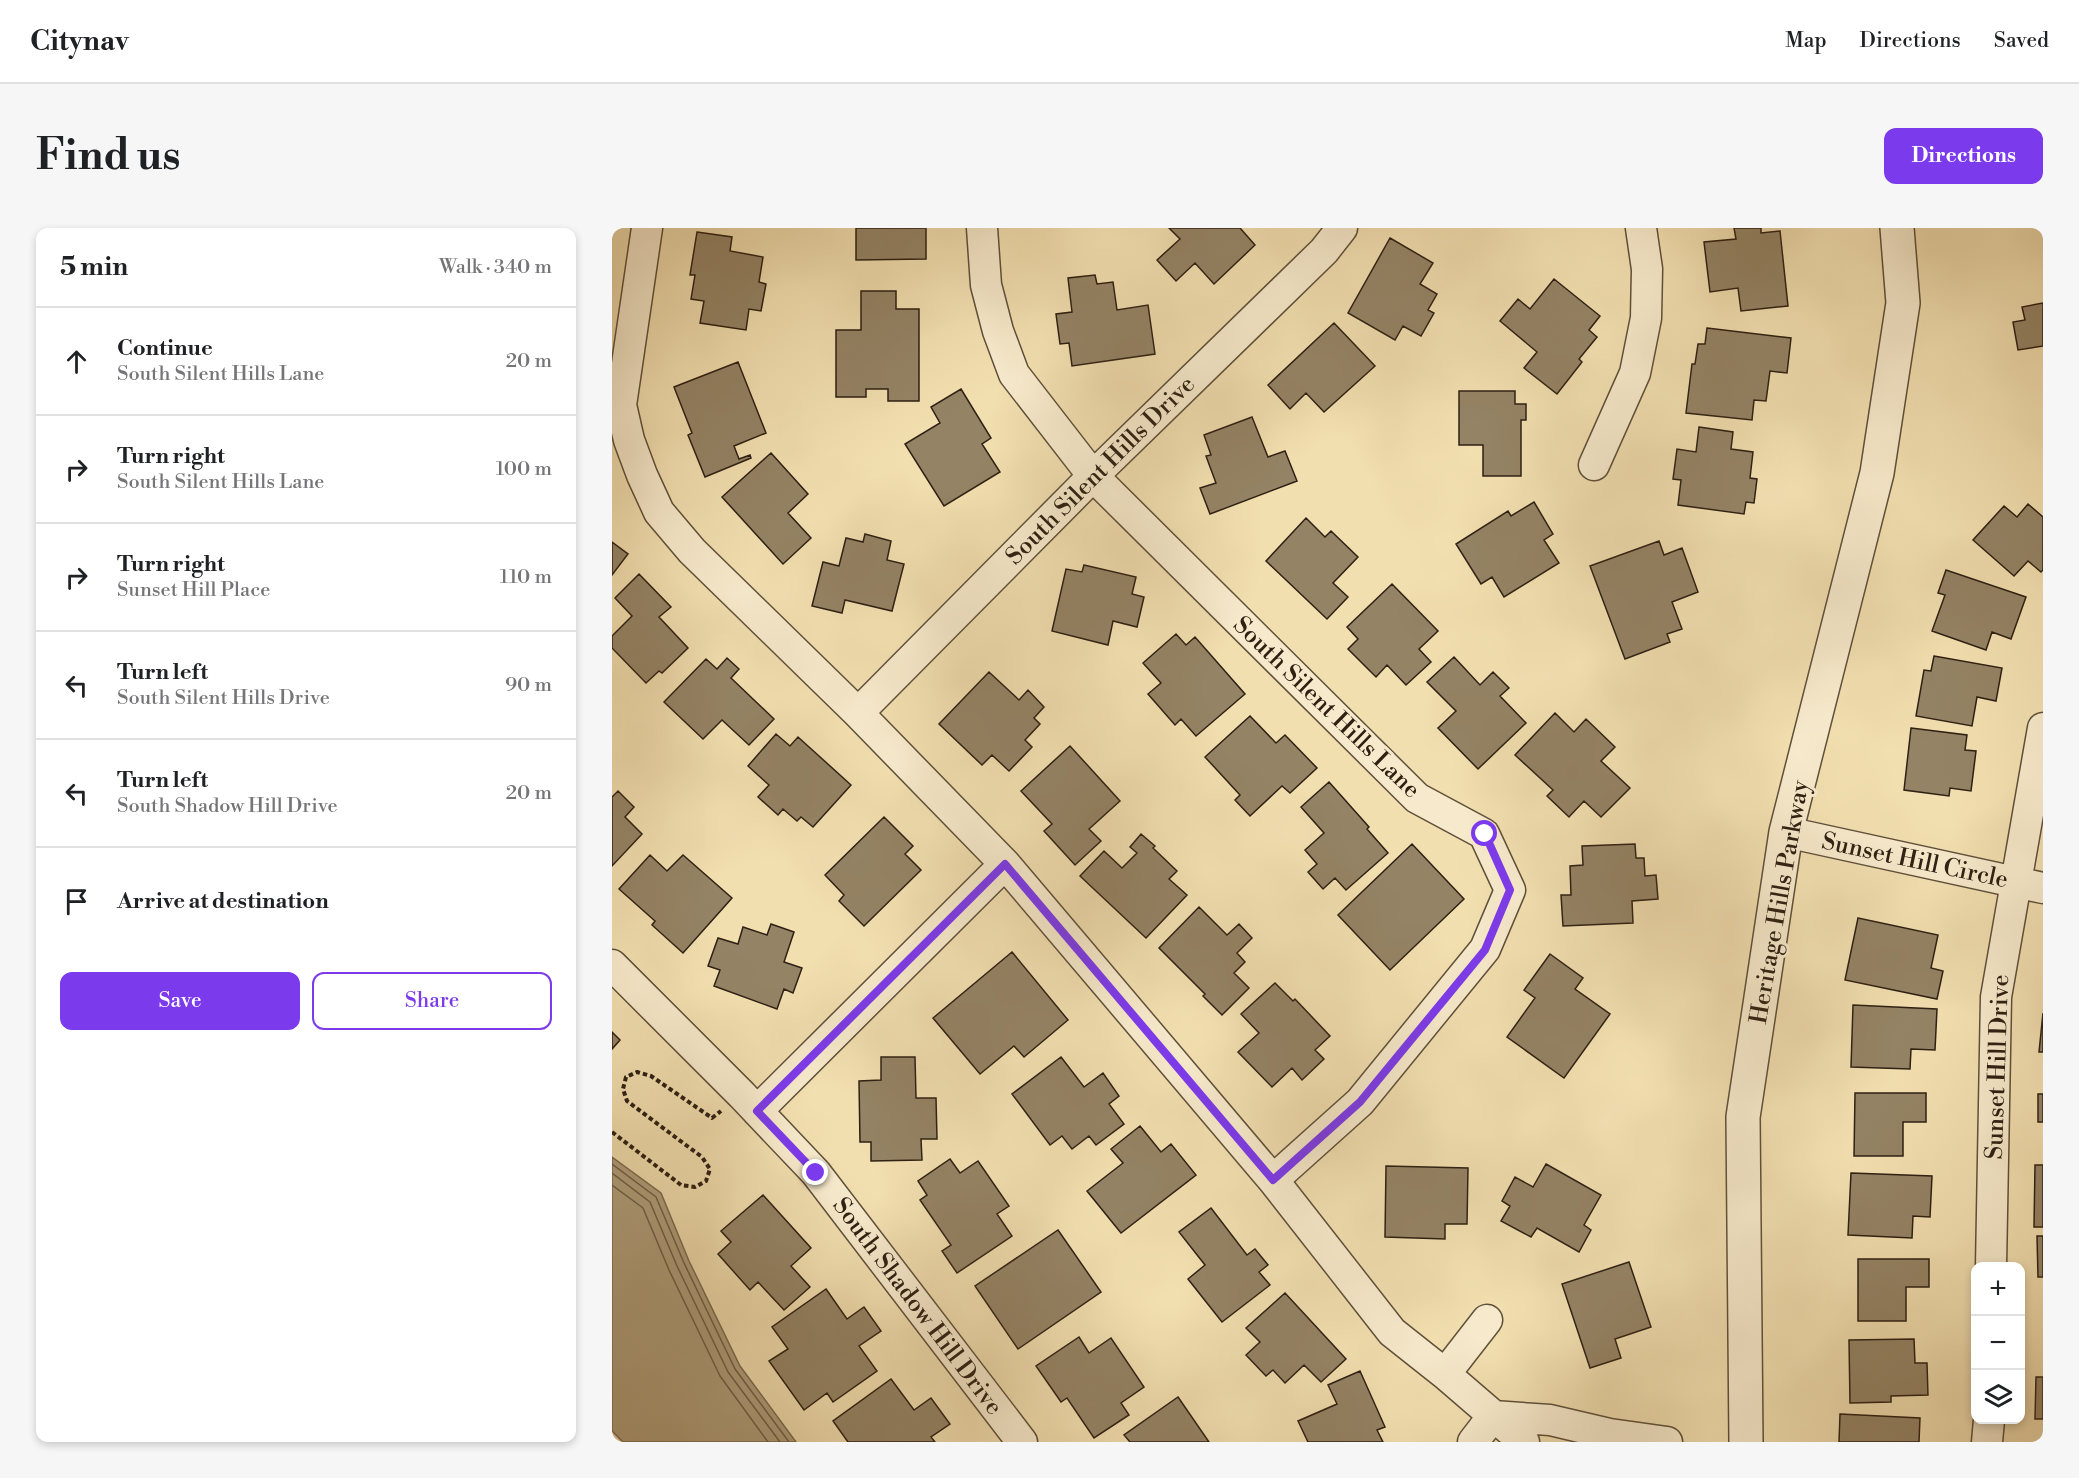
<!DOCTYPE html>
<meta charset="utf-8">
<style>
body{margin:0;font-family:"Libre Bodoni",serif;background:#f6f6f6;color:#202124}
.controls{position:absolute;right:18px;bottom:18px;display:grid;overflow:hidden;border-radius:12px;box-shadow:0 3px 9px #0003}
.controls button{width:54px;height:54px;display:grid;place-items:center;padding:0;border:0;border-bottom:2px solid #e0e0e0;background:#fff;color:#202124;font:30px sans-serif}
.stop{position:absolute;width:18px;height:18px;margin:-14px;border:4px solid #7c3aed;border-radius:50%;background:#fff}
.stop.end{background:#7c3aed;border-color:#fff;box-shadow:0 2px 6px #0008}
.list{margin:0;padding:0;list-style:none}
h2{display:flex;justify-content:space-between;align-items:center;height:78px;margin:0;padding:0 24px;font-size:26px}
h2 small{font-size:20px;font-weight:400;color:#757577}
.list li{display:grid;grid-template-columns:39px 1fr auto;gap:18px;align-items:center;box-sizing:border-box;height:108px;padding:0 24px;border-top:2px solid #e0e0e0}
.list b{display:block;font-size:22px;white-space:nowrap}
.list p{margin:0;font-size:20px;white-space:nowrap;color:#757577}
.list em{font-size:20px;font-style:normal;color:#757577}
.actions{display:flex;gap:12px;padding:18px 24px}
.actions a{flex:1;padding:14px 0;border:2px solid #7c3aed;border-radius:12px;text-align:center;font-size:21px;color:#7c3aed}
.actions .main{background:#7c3aed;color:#fff}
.icon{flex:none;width:33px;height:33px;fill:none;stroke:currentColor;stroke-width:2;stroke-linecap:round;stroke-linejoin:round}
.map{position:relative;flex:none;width:1431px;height:1214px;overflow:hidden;border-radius:12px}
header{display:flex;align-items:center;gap:36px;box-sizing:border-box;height:84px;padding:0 30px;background:#fff;border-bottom:2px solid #e0e0e0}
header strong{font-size:28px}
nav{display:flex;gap:33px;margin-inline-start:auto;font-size:21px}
.intro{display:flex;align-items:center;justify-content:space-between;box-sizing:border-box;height:144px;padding:0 36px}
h1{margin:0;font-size:42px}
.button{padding:15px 27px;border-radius:12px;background:#7c3aed;color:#fff;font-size:21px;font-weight:700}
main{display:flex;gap:36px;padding:0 36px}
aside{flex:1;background:#fff;border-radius:12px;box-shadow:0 3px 9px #0003}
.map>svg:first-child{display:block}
.water{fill:#af9e7b;stroke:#7b6c51;stroke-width:1.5}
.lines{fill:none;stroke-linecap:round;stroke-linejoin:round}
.shore{stroke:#6e5f47;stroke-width:1.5}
.building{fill:#948365;stroke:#2e2013;stroke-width:1.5}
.minor-casing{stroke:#5f503a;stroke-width:33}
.tertiary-casing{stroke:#5f503a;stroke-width:36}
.path{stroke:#2e2013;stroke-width:4;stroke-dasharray:4.5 3;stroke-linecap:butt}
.minor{stroke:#f7eacc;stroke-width:30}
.tertiary{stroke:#f7eacc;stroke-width:33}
.route{stroke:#7c3aed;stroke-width:8}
.labels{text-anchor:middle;stroke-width:6;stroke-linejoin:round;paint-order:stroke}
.street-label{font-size:24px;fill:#2e2013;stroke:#f7eacc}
</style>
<header>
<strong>Citynav</strong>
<nav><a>Map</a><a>Directions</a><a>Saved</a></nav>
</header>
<div class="intro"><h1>Find us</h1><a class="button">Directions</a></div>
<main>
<aside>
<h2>5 min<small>Walk · 340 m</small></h2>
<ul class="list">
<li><svg class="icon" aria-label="ahead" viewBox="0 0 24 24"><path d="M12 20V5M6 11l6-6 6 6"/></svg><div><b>Continue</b><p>South Silent Hills Lane</p></div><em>20 m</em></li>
<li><svg class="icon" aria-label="right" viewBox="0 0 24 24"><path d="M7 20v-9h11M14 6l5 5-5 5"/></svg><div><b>Turn right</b><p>South Silent Hills Lane</p></div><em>100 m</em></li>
<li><svg class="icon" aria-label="right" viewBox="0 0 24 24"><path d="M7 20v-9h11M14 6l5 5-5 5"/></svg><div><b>Turn right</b><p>Sunset Hill Place</p></div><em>110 m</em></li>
<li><svg class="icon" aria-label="left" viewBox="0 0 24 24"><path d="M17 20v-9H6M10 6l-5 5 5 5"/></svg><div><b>Turn left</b><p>South Silent Hills Drive</p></div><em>90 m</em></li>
<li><svg class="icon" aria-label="left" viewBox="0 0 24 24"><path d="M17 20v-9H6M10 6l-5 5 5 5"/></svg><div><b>Turn left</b><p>South Shadow Hill Drive</p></div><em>20 m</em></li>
<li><svg class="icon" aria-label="arrive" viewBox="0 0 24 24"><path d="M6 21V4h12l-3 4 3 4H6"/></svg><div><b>Arrive at destination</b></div></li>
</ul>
<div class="actions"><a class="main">Save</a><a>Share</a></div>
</aside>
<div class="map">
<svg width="1431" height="1214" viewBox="0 0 1431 1214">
<rect width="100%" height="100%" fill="#f2dfb0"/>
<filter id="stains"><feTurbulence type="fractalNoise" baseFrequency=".00333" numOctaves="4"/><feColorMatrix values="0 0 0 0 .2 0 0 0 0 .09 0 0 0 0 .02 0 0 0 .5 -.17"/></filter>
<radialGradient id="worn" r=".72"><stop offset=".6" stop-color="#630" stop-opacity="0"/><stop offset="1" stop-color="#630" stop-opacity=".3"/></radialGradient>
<!-- water -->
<path class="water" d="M 0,929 L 49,965 L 77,1033 L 128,1138 L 184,1214 L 11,1214 L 0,1203 Z"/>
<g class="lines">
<!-- shore -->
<path class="shore" d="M 0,936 L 44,969 L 72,1035 L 123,1141 L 177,1214
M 0,945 L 38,974 L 65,1038 L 116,1144 L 168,1214
M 0,957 L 31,980 L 57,1042 L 108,1148 L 156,1214"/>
</g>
<!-- building -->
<path class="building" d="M 244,0 L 314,0 L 314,31 L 244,32 Z
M 557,0 L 628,0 L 643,17 L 602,56 L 583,35 L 564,53 L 545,32 L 568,11 Z
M 1122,0 L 1149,0 L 1149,5 L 1168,3 L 1176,78 L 1129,83 L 1126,60 L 1098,64 L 1092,14 L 1124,11 Z
M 85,4 L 120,9 L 118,23 L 151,29 L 147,54 L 154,56 L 149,83 L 137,81 L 134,102 L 88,95 L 92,73 L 79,71 L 83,47 L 78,47 Z
M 778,10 L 821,35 L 808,56 L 825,66 L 816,82 L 822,85 L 809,108 L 791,98 L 783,112 L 736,85 Z
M 483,47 L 485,56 L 501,54 L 505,82 L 536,77 L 543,126 L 460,138 L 457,115 L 448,116 L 444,86 L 460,84 L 456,50 Z
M 942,51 L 988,88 L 977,102 L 985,109 L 967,131 L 970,134 L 945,166 L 912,140 L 925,124 L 888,93 L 906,71 L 918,81 Z
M 249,63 L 284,63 L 284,81 L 307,81 L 307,173 L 276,173 L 276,161 L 254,161 L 254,169 L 224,169 L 224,102 L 249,102 Z
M 1431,75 L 1431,118 L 1406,122 L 1401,94 L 1413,92 L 1410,79 Z
M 722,95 L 763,138 L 712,184 L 694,165 L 678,181 L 656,157 Z
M 1095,100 L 1179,110 L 1175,145 L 1158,143 L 1154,173 L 1142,172 L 1140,192 L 1074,185 L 1080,136 L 1083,136 L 1086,116 L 1093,116 Z
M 126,134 L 154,205 L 122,218 L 127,231 L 138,227 L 139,230 L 93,249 L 76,207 L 80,205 L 62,159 Z
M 349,161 L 379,210 L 370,216 L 388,244 L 332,278 L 293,216 L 328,195 L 319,179 Z
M 847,163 L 903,163 L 903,176 L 914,176 L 914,192 L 909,192 L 909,248 L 871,248 L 871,217 L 847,217 Z
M 640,189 L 656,229 L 673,223 L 685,253 L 598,286 L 588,260 L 604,255 L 594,228 L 599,227 L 592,207 Z
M 1087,199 L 1121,204 L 1119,221 L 1141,224 L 1138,250 L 1145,251 L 1142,275 L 1134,274 L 1132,286 L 1066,277 L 1069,252 L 1061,251 L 1065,221 L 1084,224 Z
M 159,225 L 196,266 L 176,285 L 199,310 L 171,336 L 110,269 Z
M 922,274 L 941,306 L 932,312 L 947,335 L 892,369 L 880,349 L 869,356 L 844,316 L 896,283 L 899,288 Z
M 1416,276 L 1431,289 L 1431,342 L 1429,344 L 1416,333 L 1402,348 L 1361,312 L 1392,278 L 1405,289 Z
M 694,290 L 713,309 L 719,303 L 746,329 L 721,355 L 736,369 L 715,391 L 654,333 Z
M 253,306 L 279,313 L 275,332 L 292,336 L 280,383 L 233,372 L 230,385 L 200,378 L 211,334 L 227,338 L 234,310 L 251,314 Z
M 1047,313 L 1052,327 L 1070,320 L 1086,364 L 1060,374 L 1070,401 L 1055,406 L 1058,414 L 1013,431 L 978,338 Z
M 0,314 L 16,326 L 0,347 Z
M 472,337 L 524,349 L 520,366 L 532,369 L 525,399 L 501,393 L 496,417 L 440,403 L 454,341 L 470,344 Z
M 1334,342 L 1414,369 L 1399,411 L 1380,404 L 1374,422 L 1320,403 L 1333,367 L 1326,365 Z
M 27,346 L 59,379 L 47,389 L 76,420 L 50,445 L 47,443 L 34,455 L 0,420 L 0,408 L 20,388 L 3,370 Z
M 780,356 L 826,403 L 807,421 L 819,434 L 794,457 L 775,437 L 764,449 L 736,421 L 746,411 L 735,399 Z
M 564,406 L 574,417 L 583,409 L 633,466 L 584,508 L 569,491 L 563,497 L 536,466 L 549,455 L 531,435 Z
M 1322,428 L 1390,440 L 1384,473 L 1365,469 L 1360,498 L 1304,488 L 1312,442 L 1319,443 Z
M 842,429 L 868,457 L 881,444 L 897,460 L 888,468 L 914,495 L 866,541 L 826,500 L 844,483 L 815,454 Z
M 115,430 L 127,441 L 119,450 L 162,491 L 137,517 L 110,492 L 91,511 L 52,474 L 94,431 L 105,441 Z
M 377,444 L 407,472 L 416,462 L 432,479 L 422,490 L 428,496 L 413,512 L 420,519 L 397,543 L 380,527 L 370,537 L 327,496 Z
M 943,485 L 962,504 L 974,491 L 1003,519 L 989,533 L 1018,560 L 989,589 L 972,573 L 957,589 L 935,568 L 941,562 L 903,527 Z
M 638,488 L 664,515 L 673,507 L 705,540 L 678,565 L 670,558 L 638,588 L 623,572 L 628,567 L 593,529 Z
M 1299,500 L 1355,507 L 1353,522 L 1364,523 L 1359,563 L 1338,560 L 1337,568 L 1292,562 Z
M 164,506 L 178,518 L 186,509 L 239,557 L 201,599 L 189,589 L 185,593 L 171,581 L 166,587 L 146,569 L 157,557 L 136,538 Z
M 458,518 L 508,573 L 477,601 L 489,613 L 463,637 L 432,603 L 440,596 L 409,563 Z
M 717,554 L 757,599 L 755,601 L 776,625 L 734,662 L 723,650 L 711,661 L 696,644 L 705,636 L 693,622 L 712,605 L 689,579 Z
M 6,563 L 22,579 L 13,589 L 30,606 L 0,638 L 0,569 Z
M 272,589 L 301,618 L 293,626 L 309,642 L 252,698 L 227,673 L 232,667 L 213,647 Z
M 529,606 L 543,618 L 541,620 L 565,643 L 557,651 L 575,667 L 534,710 L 468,648 L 492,623 L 510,640 L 525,625 L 518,619 Z
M 800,616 L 852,671 L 778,742 L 726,687 Z
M 1023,616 L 1024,630 L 1032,630 L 1033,648 L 1044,647 L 1046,671 L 1020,673 L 1021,695 L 951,698 L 949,667 L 959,667 L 958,638 L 971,637 L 970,618 Z
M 38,627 L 55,643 L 71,627 L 120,670 L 71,725 L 40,697 L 43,693 L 7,661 Z
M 587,679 L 615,707 L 627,696 L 640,710 L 625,725 L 633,734 L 622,745 L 637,760 L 610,787 L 591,768 L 593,766 L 547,720 Z
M 1246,690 L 1326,707 L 1319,740 L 1331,743 L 1325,771 L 1233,752 Z
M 159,696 L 182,704 L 172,734 L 190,740 L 181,765 L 172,761 L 165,781 L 102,758 L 108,742 L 96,738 L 106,710 L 126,716 L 131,699 L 155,707 Z
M 400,724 L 456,792 L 412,829 L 402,818 L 368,846 L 321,790 Z
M 938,726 L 971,750 L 963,761 L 998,786 L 952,850 L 895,809 L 923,770 L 912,762 Z
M 663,755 L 681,773 L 683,771 L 718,808 L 703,822 L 712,831 L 690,852 L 680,840 L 660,859 L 626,824 L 647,805 L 629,786 Z
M 1241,777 L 1325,781 L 1323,822 L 1299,821 L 1298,841 L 1239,839 Z
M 1431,785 L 1431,824 L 1427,824 Z
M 0,804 L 8,812 L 0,821 Z
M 269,829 L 303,829 L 304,870 L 324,870 L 325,911 L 309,911 L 310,932 L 259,933 L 259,914 L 248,914 L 247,853 L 269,852 Z
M 449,829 L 472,859 L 491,845 L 507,868 L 497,876 L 512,896 L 484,917 L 477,908 L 460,921 L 450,908 L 438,917 L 400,866 Z
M 1243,865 L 1314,865 L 1314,894 L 1291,894 L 1291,928 L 1242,928 Z
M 1426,866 L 1431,866 L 1431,894 L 1426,894 Z
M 528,898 L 549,924 L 559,916 L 584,947 L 509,1005 L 475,963 L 511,935 L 499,921 Z
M 338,931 L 348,945 L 366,933 L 397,978 L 385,986 L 400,1008 L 345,1045 L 330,1023 L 339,1017 L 308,972 L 315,967 L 306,953 Z
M 934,936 L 989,967 L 972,997 L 979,1002 L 967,1024 L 925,1000 L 919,1009 L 889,993 L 898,978 L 890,973 L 903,949 L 921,959 Z
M 1423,937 L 1431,937 L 1431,999 L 1422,999 Z
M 774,938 L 856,940 L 855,996 L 833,996 L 833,1011 L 773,1009 Z
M 1239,945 L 1320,948 L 1318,989 L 1301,988 L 1300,1010 L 1236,1007 Z
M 151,967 L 199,1020 L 179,1038 L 198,1059 L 172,1082 L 146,1054 L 138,1062 L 106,1026 L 119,1014 L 109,1003 Z
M 599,980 L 635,1027 L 643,1021 L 656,1037 L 647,1044 L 658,1057 L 610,1094 L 576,1051 L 593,1037 L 567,1004 Z
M 446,1002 L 489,1064 L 406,1121 L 363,1058 Z
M 1425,1008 L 1431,1008 L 1431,1049 L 1426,1049 Z
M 1246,1031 L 1317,1031 L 1317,1059 L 1294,1059 L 1294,1093 L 1246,1093 Z
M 1017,1034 L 1039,1099 L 1003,1111 L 1009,1130 L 978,1140 L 950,1056 Z
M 214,1061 L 235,1091 L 252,1079 L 269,1103 L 247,1118 L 265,1143 L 221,1174 L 215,1165 L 192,1182 L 157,1133 L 176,1121 L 160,1099 Z
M 673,1065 L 734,1131 L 709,1154 L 692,1137 L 673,1155 L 661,1142 L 654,1148 L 634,1127 L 648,1114 L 634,1100 Z
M 467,1109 L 477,1125 L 499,1110 L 532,1159 L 509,1175 L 517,1187 L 482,1210 L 455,1170 L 449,1174 L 424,1138 Z
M 1302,1111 L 1303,1135 L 1315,1135 L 1316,1167 L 1279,1168 L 1279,1174 L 1238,1175 L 1237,1112 Z
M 748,1143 L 773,1199 L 765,1202 L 771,1214 L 696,1214 L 686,1193 L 725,1176 L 716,1157 Z
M 1424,1149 L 1431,1149 L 1431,1191 L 1423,1191 Z
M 279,1151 L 302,1182 L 319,1170 L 338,1196 L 319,1209 L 323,1214 L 236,1214 L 221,1193 Z
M 566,1169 L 597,1214 L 518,1214 L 512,1207 Z
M 1228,1186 L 1308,1190 L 1307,1214 L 1227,1214 Z"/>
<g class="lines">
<!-- minor casing -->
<g class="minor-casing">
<path id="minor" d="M 35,0 L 9,177 L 17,212 L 30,247 L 47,284 L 80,323 L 246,485 L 393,636 L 661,952 L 780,1104 L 833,1146 L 912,1214
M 370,0 L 374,57 L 386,103 L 402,146 L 481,248 L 805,570 L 872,606 L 898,662 L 873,721 L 748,874 L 661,952
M 982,237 L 1023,145 L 1034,90 L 1035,41 L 1029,0
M 246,485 L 481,248 L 712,23 L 730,0
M 1174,604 L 1431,660
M 0,737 L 130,867 L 204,945 L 410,1214
M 145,883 L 393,636
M 1379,1038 L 1384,769 L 1431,500
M 833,1146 L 875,1092
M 881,1188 L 938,1192 L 998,1206 L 1055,1214
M 861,1214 L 881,1188
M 1375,1214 L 1377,1192"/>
</g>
<!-- tertiary casing -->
<g class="tertiary-casing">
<path id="tertiary" d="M 1134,1214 L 1131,889 L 1174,604 L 1265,245 L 1291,75 L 1285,0"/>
</g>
<!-- path -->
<path class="path" d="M 0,904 L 69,957 L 83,959 L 94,953 L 98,941 L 90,929 L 15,873 L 11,861 L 14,849 L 25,844 L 39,848 L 100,890 L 109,883"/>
<!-- minor -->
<use href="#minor" class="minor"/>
<!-- tertiary -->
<use href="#tertiary" class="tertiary"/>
</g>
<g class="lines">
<!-- route -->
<path class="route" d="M 204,945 L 145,883 L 393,636 L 661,952 L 748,874 L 873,722 L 898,662 L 873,606"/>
</g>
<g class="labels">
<!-- street labels -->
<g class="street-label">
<text transform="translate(488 242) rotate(-45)" y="8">South Silent Hills Drive</text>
<text transform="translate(715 479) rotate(44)" y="8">South Silent Hills Lane</text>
<text transform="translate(1303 632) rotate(12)" y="8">Sunset Hill Circle</text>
<text transform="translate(1167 674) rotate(-80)" y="8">Heritage Hills Parkway</text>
<text transform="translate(1385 839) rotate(-88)" y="8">Sunset Hill Drive</text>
<text transform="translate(306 1078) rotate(53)" y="8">South Shadow Hill Drive</text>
</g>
</g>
<rect width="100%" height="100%" filter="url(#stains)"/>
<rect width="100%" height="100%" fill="url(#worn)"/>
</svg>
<div class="controls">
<button>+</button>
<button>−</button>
<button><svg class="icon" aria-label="layers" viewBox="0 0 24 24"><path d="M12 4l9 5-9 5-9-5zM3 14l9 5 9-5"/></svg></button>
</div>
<div class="stop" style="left:873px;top:606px"></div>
<div class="stop end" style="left:204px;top:945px"></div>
</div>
</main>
